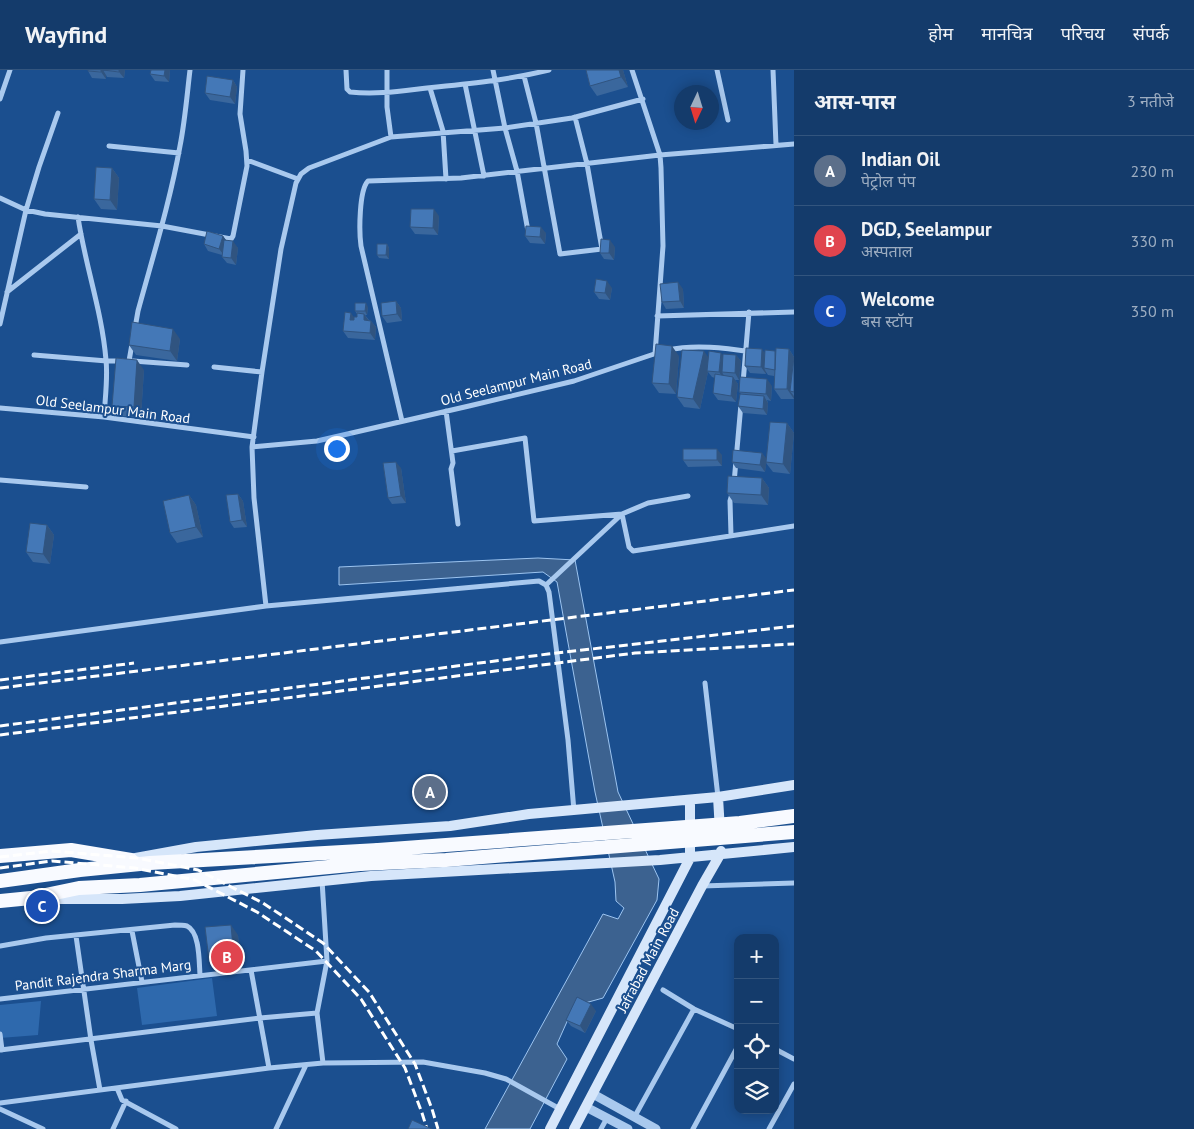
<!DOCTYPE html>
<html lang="hi">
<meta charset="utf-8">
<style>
body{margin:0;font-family:"PT Sans","Noto Sans Devanagari",sans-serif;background:#214673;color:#f1f3f6}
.controls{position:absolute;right:15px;bottom:15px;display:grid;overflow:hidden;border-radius:10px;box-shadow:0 2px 12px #0003}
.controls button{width:45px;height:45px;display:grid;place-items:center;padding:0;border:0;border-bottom:1px solid #33557e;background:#143b6b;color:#f1f3f6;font:25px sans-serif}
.compass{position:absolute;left:674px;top:15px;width:45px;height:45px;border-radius:50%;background:#143b6b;box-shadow:0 2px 12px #0003;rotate:184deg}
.you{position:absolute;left:336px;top:378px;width:18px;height:18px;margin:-12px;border:4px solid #fff;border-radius:50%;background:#1a73e8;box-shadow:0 0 0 8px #1a73e833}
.badge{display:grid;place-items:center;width:32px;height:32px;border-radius:50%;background:#ffd166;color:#fff;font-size:16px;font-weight:700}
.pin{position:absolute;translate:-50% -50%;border:2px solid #fff;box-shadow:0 1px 5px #0006}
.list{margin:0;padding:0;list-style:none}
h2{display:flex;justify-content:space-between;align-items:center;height:65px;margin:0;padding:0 20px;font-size:21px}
h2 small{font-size:16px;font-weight:400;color:#9dadc1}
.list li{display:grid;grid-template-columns:32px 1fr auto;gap:15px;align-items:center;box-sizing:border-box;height:70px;padding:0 20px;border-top:1px solid #33557e}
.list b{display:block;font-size:19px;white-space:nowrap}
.list p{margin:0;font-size:16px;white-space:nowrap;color:#9dadc1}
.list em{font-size:16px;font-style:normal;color:#9dadc1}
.icon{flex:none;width:28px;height:28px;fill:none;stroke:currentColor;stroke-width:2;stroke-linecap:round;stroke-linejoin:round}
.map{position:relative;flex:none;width:794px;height:1059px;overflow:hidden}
header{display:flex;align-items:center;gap:30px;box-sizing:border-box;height:70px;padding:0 25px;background:#143b6b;border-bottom:1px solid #33557e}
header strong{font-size:24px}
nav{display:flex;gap:28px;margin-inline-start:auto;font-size:18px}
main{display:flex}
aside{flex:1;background:#143b6b}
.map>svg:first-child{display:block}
.green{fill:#2e69ad}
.water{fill:#3c6290;stroke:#9cc4f0}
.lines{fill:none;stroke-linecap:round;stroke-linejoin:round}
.minor{stroke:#a9c9ee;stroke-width:5}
.tertiary{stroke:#a9c9ee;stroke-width:9}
.secondary{stroke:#d6e6fa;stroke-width:10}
.trunk{stroke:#f8faff;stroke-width:14}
.rail{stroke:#fff;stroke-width:3;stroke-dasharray:9 4;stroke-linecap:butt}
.trunk-bridge{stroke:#f8faff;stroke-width:14}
.wall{fill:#3a679d}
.shaded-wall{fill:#305480}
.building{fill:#4478b7;stroke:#305480}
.labels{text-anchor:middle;stroke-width:4;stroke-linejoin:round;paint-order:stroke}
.street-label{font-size:14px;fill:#fff;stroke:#1b4f8f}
</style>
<header>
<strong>Wayfind</strong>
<nav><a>होम</a><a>मानचित्र</a><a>परिचय</a><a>संपर्क</a></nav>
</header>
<main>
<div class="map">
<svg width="794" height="1059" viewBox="0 0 794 1059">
<rect width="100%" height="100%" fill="#1b4f8f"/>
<!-- green -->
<path class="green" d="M 212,908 L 217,946 L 142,955 L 137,918 Z
M 41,931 L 38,965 L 0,968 L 0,935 Z"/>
<!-- water -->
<path class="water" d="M 538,488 L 575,490 L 618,722 L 659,809 L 657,830 L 603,928 L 574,936 L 557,974 L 567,989 L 530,1059 L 485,1059 L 603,844 L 618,849 L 624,838 L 616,831 L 615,812 L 595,722 L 557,512 L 543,502 L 339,515 L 339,497 Z"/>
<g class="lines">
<!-- minor -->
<path class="minor" d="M 346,0 L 347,19 L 350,22 C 376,25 401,21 427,18 C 468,14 508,10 549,0
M 387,0 L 387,37 L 391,67
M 493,0 L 505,58 L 517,101 L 528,161
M 632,0 L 660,85 L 661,98 L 663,176 L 655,284
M 717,0 L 728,50
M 773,0 L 776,75
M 524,6 L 536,53 L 560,184 L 602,179 L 587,94 L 575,47
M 465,14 L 484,106
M 430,18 L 443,61 L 446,109
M 0,29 L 10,0
M 109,76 L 179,83
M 247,90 L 298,109
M 0,128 L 26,140 L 45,144 L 162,156 L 231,169 L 233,166 L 247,96 L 246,81 L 240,44 L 243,0
M 78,147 C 85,195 102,241 106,290 C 108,308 105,329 104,347
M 7,222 L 81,164
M 657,246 L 794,242
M 0,254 L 26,140 L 39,97 L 58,43
M 135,258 L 138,241 C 153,186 170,132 180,76 C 185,51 187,25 190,0
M 668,280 C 695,274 725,278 752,282
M 34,285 L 107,291 L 122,291
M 129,291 L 132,274
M 133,291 L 187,295
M 214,297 L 262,302
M 743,313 L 749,242
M 0,338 L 104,347 L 254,367
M 446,341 L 453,393 L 451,399 L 458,454
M 402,351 L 361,176 C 359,162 359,120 368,111 L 461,108 L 660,85 L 794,74
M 252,377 L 317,371 L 469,336 L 574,311 L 660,282
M 452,381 L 525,368 L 534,451 L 622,444 L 629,477 L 633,481 L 794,456
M 0,410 L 86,417
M 734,413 L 741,334
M 731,465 L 730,431 L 732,424
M 546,515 L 622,444 L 648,433 L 688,426
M 266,536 L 254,428 L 252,377 L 262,302 L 281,179 L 296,113 L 301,104 L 309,98 L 391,67 L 505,58 L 572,48 L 643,29
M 0,572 L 266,536 L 539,511 L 546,515 L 549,522 L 568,670 L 574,741
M 705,613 L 718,727
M 322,810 L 327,891 L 317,943 L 323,993
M 702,816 L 794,813
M 132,861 L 142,912
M 76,866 L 91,970 L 100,1020
M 0,876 L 46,868 L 175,855 C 179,855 183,855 187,856 C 200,862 199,892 200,905
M 251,900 L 269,998
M 663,920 L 694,939 L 738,959
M 0,929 L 327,891
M 0,964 L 2,980
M 775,979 L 794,989
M 0,980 L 260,948 L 317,943
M 117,1018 L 122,1030 L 176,1059
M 0,1033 L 269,998 L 323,993 L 423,992 L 485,1003 L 506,1009 L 560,1039
M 0,1039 L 43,1059
M 635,1046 L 694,939
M 113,1059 L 126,1031
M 276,1059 L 306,995
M 601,1059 L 607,1048
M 693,1059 L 738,976
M 769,1059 L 794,1014"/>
<!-- tertiary -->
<path class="tertiary" d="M 593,1024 L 656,1059
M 586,1037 L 628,1059"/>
<!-- secondary -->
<path class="secondary" d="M 718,727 L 720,761
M 130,789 L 196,777 L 317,765 L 450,756 L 529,744 L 718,727 L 794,715
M 50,829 L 122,829 L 180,826 L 371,806 L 660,790 L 794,777
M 550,1059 L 690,788 L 690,730
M 574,1059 L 702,816 L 721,783 L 721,781"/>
<!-- trunk -->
<path class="trunk" d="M 0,786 L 71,780 L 131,790
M 0,811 L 80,800 L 150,793 L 378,780
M 0,831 L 31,828 L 79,818 L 140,815 L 360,794"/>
<!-- rail -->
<path class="rail" d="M 0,610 L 134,593
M 0,618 L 794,520
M 0,656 L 548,584 L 794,556
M 0,665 L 635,583 L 794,574
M 0,787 L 51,781 L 137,788 L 198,800 L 263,833 L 323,873 L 369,922 L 415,994 L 432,1039 L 438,1059
M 0,798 L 52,791 L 135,798 L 195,810 L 257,842 L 316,881 L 361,929 L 405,998 L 422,1043 L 427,1059"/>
<!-- trunk-bridge -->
<path class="trunk-bridge" d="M 378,780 L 740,753 L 794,746
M 360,794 L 446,790 L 794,762"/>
</g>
<!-- wall -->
<path class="wall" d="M 125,0 L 124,8 L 107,7 L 106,5 L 106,9 L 92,8 L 88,1 Z
M 170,0 L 169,12 L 155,11 L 150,4 Z
M 586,0 L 623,0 L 628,17 L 597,26 L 590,16 Z
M 233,10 L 237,17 L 235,34 L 210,30 L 205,23 Z
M 112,98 L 119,108 L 117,140 L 101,139 L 94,129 Z
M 439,146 L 438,165 L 415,164 L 410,157 Z
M 546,163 L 545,174 L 530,173 L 525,166 Z
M 223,166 L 226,170 L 238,178 L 236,195 L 227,193 L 222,187 L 222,185 L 208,181 L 204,174 Z
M 387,174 L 389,178 L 389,189 L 379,188 L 377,185 Z
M 615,177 L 614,190 L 604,189 L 600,183 Z
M 612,218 L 610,230 L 599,229 L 594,222 Z
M 683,219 L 684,238 L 666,239 L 662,232 Z
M 396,231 L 401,238 L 402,251 L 387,253 L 382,246 Z
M 368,237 L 367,245 L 365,245 L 369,250 L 371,251 L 376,257 L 375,270 L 348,268 L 343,261 L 354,248 L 357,247 L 357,244 L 355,241 Z
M 180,269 L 177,291 L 136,285 L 129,275 Z
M 789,279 L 794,287 L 794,329 L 781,329 L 774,319 L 774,306 L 768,305 L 766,302 L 766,304 L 750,303 L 745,296 L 765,283 Z
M 736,285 L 741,291 L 739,310 L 735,310 L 738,314 L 736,332 L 718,330 L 713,323 L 715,308 L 712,307 L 708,302 L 700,339 L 684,337 L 677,327 L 709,287 Z
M 679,286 L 676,324 L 659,323 L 652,313 Z
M 144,300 L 141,347 L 120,346 L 112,336 Z
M 772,316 L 771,331 L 767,330 L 768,333 L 767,345 L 743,343 L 738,336 L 741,324 L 739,322 Z
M 787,353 L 794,363 L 790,404 L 773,402 L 766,393 L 765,402 L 736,398 L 732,392 L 762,383 L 766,389 Z
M 722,385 L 722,396 L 688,397 L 683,390 Z
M 401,398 L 406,433 L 392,434 L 388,428 Z
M 762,408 L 769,418 L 768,435 L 734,433 L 727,423 Z
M 238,424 L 243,431 L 247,457 L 234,458 L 230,452 Z
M 189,425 L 196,435 L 203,467 L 177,473 L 170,463 Z
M 47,455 L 54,465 L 50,494 L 33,492 L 26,482 Z
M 238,865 L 241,898 L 216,900 L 209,890 Z
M 596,941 L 585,963 L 571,956 L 566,950 Z"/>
<!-- shaded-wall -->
<path class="shaded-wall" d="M 101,0 L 107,0 L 103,0 L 106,5 L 106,9 L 101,2 Z
M 119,0 L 125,0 L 124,8 L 119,2 Z
M 165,0 L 170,0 L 169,12 L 164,6 Z
M 619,0 L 623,0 L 628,17 L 621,7 Z
M 233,10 L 237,17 L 235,34 L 230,27 Z
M 112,98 L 119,108 L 117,140 L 110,130 Z
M 434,139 L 439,146 L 438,165 L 433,158 Z
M 541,157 L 546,163 L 545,174 L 540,167 Z
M 223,166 L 228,173 L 224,185 L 219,179 Z
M 610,170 L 615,177 L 614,190 L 609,183 Z
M 233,171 L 238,178 L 236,195 L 231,188 Z
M 387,174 L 389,178 L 389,189 L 386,185 Z
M 607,211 L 612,218 L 610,230 L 605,223 Z
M 678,212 L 683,219 L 684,238 L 680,231 Z
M 396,231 L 401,238 L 402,251 L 397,244 Z
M 366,233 L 368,237 L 367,245 L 365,241 Z
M 351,243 L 356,250 L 355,257 L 350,250 Z
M 364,244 L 369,251 L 364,250 Z
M 371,251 L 376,257 L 375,270 L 370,263 Z
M 173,259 L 180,269 L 177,291 L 170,281 Z
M 672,276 L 679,286 L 676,324 L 669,314 Z
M 762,279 L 767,286 L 764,298 L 766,302 L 766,304 L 761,297 Z
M 789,279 L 794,287 L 790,321 L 794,326 L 794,329 L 787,319 Z
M 704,281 L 711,291 L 707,301 L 708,302 L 700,339 L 693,329 Z
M 721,283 L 726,289 L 722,302 L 724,306 L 724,309 L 719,302 Z
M 736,285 L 741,291 L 739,310 L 735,303 Z
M 137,290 L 144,300 L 141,347 L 134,337 Z
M 733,307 L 738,314 L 736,332 L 731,326 Z
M 767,309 L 772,316 L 771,331 L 766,324 Z
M 764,326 L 768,333 L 767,345 L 763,339 Z
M 787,353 L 794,363 L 790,404 L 783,394 Z
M 717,379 L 722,385 L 722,396 L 717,390 Z
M 762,383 L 767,389 L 765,402 L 760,395 Z
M 396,392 L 401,398 L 406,433 L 401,426 Z
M 762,408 L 769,418 L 768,435 L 761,425 Z
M 238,424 L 243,431 L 247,457 L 242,450 Z
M 189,425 L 196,435 L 203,467 L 196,457 Z
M 47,455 L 54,465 L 50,494 L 43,484 Z
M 231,855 L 238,865 L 241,898 L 234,888 Z
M 591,934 L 596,941 L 585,963 L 580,956 Z"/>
<!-- building -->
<path class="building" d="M 88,0 L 101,0 L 101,2 L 88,1 Z
M 103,0 L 119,0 L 119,2 Z
M 151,0 L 165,0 L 164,6 L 150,4 Z
M 586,0 L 619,0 L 621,7 L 590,16 Z
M 207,6 L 233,10 L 230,27 L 205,23 Z
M 96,97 L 112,98 L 110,130 L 94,129 Z
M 411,139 L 434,139 L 433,158 L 410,157 Z
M 526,156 L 541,157 L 540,167 L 525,166 Z
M 207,161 L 223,166 L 219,179 L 204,174 Z
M 601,169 L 610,170 L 609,183 L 600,183 Z
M 224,170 L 233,171 L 231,188 L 222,187 Z
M 377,174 L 387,174 L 386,185 L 377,185 Z
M 596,209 L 607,211 L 605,223 L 594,222 Z
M 678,212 L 680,231 L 662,232 L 660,214 Z
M 396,231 L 397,244 L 382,246 L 381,233 Z
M 355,233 L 366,233 L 365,241 L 355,241 Z
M 345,242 L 351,243 L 350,250 L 354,250 L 354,247 L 357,247 L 357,243 L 364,244 L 364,250 L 371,251 L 370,263 L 343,261 Z
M 132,252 L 173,259 L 170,281 L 129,275 Z
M 656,274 L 672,276 L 669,314 L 652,313 Z
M 746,278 L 762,279 L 761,297 L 745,296 Z
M 776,278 L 789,279 L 787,319 L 774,319 Z
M 682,280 L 704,281 L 693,329 L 677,327 Z
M 765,280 L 775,281 L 775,300 L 764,298 Z
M 709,281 L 721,283 L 719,302 L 707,301 Z
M 723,284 L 736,285 L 735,303 L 722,302 Z
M 794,287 L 794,322 L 790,321 Z
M 116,288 L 137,290 L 134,337 L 112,336 Z
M 715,304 L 733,307 L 731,326 L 713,323 Z
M 740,307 L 767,309 L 766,324 L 739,322 Z
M 740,324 L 764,326 L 763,339 L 738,336 Z
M 770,352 L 787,353 L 783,394 L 766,392 Z
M 683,379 L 717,379 L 717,390 L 683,390 Z
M 733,380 L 762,383 L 760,395 L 732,392 Z
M 396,392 L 401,426 L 388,428 L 383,393 Z
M 728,406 L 762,408 L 761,425 L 727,423 Z
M 238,424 L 242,450 L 230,452 L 226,425 Z
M 189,425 L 196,457 L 170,463 L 163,431 Z
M 30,453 L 47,455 L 43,484 L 26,482 Z
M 231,855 L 234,888 L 209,890 L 205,857 Z
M 577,927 L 591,934 L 580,956 L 566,950 Z
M 412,1050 L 432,1059 L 408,1059 Z"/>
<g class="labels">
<!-- street labels -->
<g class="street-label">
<text transform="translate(516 312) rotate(-14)" y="5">Old Seelampur Main Road</text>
<text transform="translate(113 339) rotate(7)" y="5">Old Seelampur Main Road</text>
<text transform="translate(648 890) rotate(-62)" y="5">Jafrabad Main Road</text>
<text transform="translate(103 905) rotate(-7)" y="5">Pandit Rajendra Sharma Marg</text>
</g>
</g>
</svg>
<div class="controls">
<button>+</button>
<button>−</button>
<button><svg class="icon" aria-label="locate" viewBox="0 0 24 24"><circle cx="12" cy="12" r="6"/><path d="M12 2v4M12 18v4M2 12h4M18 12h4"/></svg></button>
<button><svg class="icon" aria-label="layers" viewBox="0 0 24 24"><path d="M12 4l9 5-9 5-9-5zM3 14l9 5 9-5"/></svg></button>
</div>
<svg class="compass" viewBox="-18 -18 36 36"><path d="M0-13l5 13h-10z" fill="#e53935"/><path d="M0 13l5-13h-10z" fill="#9dadc1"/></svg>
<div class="you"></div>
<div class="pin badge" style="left:430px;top:722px;background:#5c6f8a">A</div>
<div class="pin badge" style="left:227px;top:887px;background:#e0444e">B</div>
<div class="pin badge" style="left:42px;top:836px;background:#1a4fb4">C</div>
</div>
<aside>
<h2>आस-पास<small>3 नतीजे</small></h2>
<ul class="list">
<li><span class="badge" style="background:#5c6f8a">A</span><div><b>Indian Oil</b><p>पेट्रोल पंप</p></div><em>230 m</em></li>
<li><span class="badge" style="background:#e0444e">B</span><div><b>DGD, Seelampur</b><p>अस्पताल</p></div><em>330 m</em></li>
<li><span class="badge" style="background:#1a4fb4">C</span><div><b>Welcome</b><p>बस स्टॉप</p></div><em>350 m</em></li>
</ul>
</aside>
</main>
